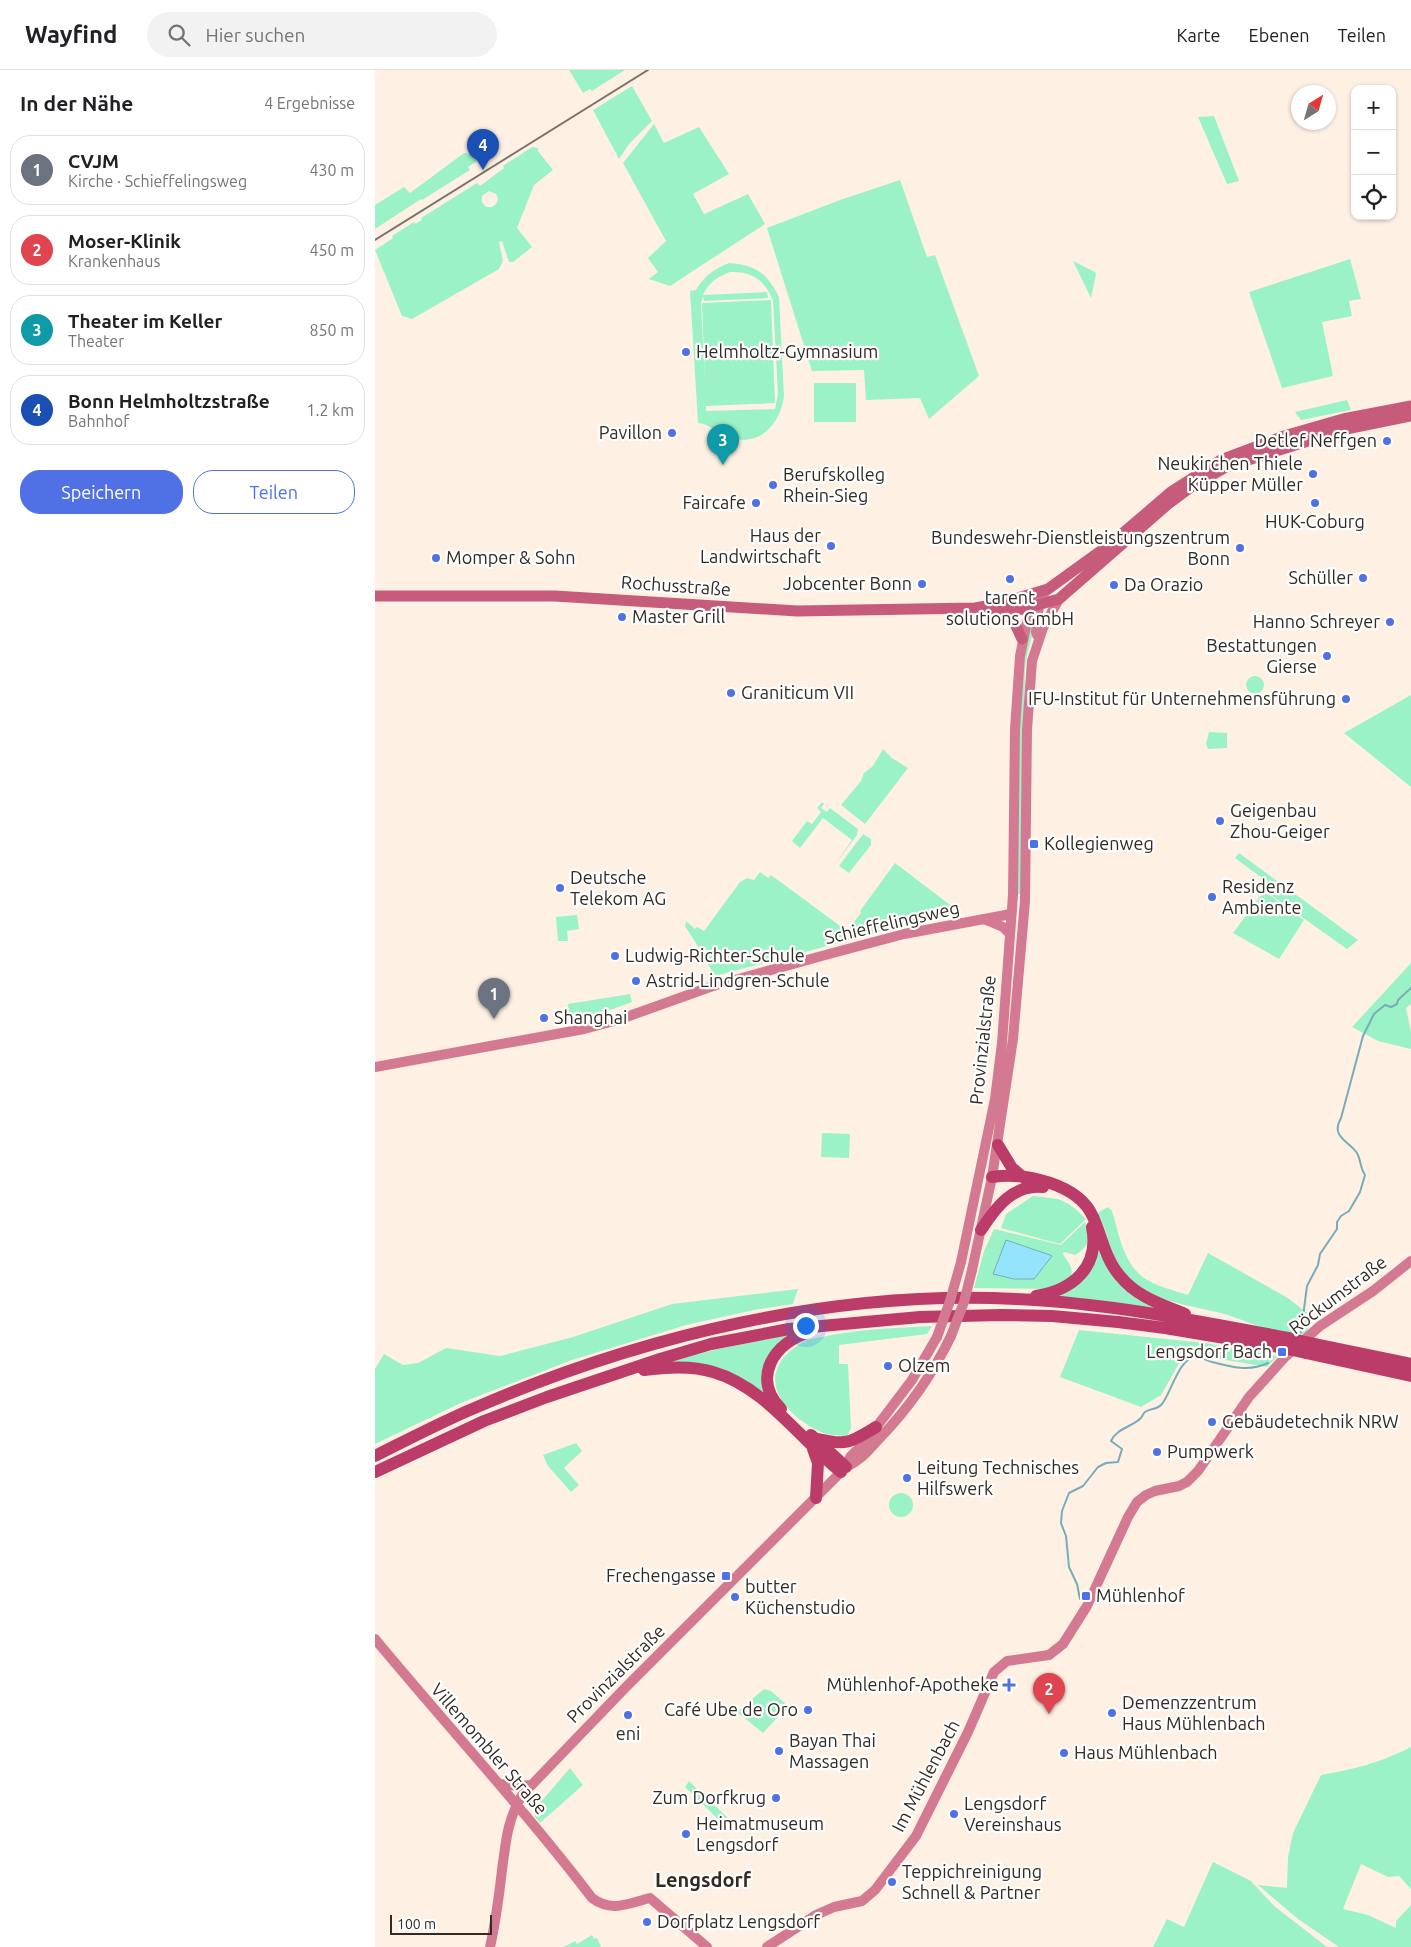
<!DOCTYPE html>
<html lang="de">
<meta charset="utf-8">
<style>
body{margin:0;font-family:Ubuntu,sans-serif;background:#f2f2f2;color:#202124}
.controls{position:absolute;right:15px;top:15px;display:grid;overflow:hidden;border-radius:10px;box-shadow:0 1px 4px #0004}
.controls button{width:45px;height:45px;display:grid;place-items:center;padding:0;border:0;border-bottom:1px solid #e0e0e0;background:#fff;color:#202124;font:25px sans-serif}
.compass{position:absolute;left:916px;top:15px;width:45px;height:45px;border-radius:50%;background:#fff;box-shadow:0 1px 4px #0004;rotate:37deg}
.scale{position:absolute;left:15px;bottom:12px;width:102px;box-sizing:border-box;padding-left:5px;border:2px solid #332a22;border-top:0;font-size:14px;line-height:18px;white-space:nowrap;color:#332a22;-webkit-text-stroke:4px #fff;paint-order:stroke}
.you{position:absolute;left:430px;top:1255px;width:18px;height:18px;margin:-12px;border:4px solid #fff;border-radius:50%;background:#1a73e8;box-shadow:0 0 0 8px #1a73e833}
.badge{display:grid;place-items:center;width:32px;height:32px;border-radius:50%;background:#5071e5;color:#fff;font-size:16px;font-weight:700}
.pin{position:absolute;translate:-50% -41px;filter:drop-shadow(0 1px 2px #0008)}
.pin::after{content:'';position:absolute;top:26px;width:18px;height:15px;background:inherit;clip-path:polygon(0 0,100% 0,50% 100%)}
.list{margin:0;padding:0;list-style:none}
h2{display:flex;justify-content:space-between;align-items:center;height:65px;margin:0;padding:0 20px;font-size:21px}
h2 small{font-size:16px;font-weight:400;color:#757577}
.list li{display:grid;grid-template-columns:32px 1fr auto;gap:15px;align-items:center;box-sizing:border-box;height:70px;margin:0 10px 10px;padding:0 10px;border:1px solid #e0e0e0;border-radius:20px}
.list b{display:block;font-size:19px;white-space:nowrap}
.list p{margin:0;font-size:16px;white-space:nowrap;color:#757577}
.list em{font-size:16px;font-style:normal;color:#757577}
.actions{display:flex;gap:10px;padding:15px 20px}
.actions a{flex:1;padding:11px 0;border:1px solid #5071e5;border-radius:20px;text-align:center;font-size:18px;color:#5071e5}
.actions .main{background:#5071e5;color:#fff}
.icon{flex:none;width:28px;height:28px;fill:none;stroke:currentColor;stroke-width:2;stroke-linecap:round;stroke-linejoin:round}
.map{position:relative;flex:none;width:1036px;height:1877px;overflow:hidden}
header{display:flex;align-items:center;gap:30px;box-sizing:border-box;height:70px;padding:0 25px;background:#fff;border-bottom:1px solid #e0e0e0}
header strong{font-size:24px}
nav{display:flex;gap:28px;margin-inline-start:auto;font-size:18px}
.search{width:350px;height:45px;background:#f2f2f2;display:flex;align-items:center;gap:12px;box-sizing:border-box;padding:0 18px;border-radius:28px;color:#757577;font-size:19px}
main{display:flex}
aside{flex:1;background:#fff}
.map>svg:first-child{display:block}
.green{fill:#9bf2c6;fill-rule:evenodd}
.water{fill:#95e4fd;stroke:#78acbb}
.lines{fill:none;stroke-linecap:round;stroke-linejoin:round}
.stream{stroke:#78acbb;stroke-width:2}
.secondary{stroke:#d37a92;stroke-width:10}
.primary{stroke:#c75b7b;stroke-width:11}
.highway{stroke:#bb3c68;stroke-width:12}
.rail{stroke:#7d7268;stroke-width:2}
.secondary-bridge{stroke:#d37a92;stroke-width:10}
.highway-bridge{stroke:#bb3c68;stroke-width:12}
.poi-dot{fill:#5071e5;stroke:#fff;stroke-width:2}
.labels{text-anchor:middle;stroke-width:4.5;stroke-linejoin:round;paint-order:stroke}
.poi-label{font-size:18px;fill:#332a22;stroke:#fff;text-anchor:start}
.street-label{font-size:18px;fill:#332a22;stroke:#fff}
.quarter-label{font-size:20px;font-weight:bold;fill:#332a22;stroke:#fff}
</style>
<header>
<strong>Wayfind</strong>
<div class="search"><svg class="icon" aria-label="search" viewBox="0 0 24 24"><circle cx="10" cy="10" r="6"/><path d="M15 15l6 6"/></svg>Hier suchen</div>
<nav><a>Karte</a><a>Ebenen</a><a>Teilen</a></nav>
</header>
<main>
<aside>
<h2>In der Nähe<small>4 Ergebnisse</small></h2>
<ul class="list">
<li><span class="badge" style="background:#6b7280">1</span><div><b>CVJM</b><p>Kirche · Schieffelingsweg</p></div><em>430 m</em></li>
<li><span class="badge" style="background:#e0444e">2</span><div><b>Moser-Klinik</b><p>Krankenhaus</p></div><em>450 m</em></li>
<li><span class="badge" style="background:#0f9aa8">3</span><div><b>Theater im Keller</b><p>Theater</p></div><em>850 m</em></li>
<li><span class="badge" style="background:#1a4fb4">4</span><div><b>Bonn Helmholtzstraße</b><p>Bahnhof</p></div><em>1.2 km</em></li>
</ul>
<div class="actions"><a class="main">Speichern</a><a>Teilen</a></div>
</aside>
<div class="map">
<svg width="1036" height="1877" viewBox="0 0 1036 1877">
<rect width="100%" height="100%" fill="#fef1e4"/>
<!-- green -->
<path class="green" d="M 194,0 L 250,0 L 217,21 L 215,19 L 208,23 Z
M 257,16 L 277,51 L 254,74 L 244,89 L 218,40 Z
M 839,46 L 864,111 L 852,114 L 823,47 Z
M 279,54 L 289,73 L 324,57 L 354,104 L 318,124 L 329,144 L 373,124 L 390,154 L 295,216 L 274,209 L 283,202 L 273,188 L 291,171 L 248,93 Z
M 157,77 L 163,78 L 163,81 L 178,100 L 159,115 L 142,158 L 157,177 L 138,192 L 134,192 L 127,171 L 124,172 L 128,191 L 124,199 L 37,249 L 27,246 L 0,180 L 18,168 L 17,166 L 39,152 L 40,154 L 47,150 L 46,148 L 102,113 L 105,116 L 129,98 L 128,96 ZM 114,121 L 121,124 C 124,129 123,134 117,137 L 111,137 L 107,132 L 107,126 Z
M 89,83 L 105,86 L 105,89 L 93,97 L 95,100 L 47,130 L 46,129 L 0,159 L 0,135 L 29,117 L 35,123 Z
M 525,110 L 552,187 L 560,185 L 604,306 L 554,349 L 545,328 L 491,330 L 489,300 L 437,301 L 392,158 L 465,130 Z
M 975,189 L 986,229 L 974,231 L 977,246 L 947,252 L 958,306 L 907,318 L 874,222 Z
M 698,191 L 720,202 L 721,204 L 716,228 Z
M 354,193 C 381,195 392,203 404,227 L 409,327 C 404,355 386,376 355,368 C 342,364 336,354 323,353 L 315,221 L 321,220 C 329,206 339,199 354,193 ZM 355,202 C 377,201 390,210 398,231 L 403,324 L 400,339 L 331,341 L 331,336 L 400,333 L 396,230 L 327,233 L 330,312 L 326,233 L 328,226 L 329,231 L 393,228 L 392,222 L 328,225 C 333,213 342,207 355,202 Z
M 439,313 L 481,313 L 481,352 L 439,352 Z
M 972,330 L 976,340 L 926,350 L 920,342 Z
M 661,549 L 652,586 L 650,599 L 646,824 L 642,824 L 644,664 L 651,573 L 656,551 Z
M871 615a9 9 0 1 1 18 0a9 9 0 1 1-18 0Z
M 1036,625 L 1036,717 L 969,663 Z
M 834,662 L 852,663 L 852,678 L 833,679 L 831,674 Z
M 508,679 L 517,688 L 533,698 L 490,754 L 466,735 L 486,711 L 489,703 L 498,696 Z
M 447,732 L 449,734 L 446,738 L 452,742 L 455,738 L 483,759 L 482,765 L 456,800 L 477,770 L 448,748 L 425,778 L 417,771 L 432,751 L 437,754 L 446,742 L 442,738 Z
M 488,764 L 496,769 L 496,775 L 474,803 L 464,796 Z
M 864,783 L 983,870 L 972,879 L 889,820 L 894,813 L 860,788 Z
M 520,793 L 583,841 L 340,906 L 331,891 L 333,890 L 330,885 L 333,882 L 331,879 L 326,881 L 310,856 L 311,851 L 320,859 L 322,857 L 329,861 L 365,812 L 372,808 L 379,810 L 385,802 L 393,808 L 396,805 L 472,861 L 486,843 L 485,841 Z
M 889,821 L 929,850 L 904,889 L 858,863 Z
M 202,845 L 204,859 L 192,861 L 193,871 L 183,871 L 181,847 Z
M 1036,893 L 1036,934 L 1031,938 L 1036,962 L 1036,979 L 1003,971 L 977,957 Z
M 255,924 L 257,932 L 238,939 L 195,950 L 193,934 Z
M 447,1063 L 475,1064 L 474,1088 L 446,1087 Z
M 658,1126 C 687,1129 690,1128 711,1149 L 685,1174 L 626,1158 L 631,1144 Z
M 733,1137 L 737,1141 C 745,1167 749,1199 776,1212 C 788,1218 801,1221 813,1225 L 833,1183 L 913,1228 L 937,1247 L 931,1265 C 918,1263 905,1262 893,1259 C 877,1255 862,1247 846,1243 C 810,1234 774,1232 749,1202 C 734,1185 734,1161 722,1143 Z
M 710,1152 C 715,1167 715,1177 700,1185 L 689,1182 L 688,1184 C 693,1192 700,1199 695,1208 L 670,1219 L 599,1218 L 609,1181 L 619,1159 L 686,1175 Z
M 721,1172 L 729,1184 L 781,1238 L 675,1226 L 687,1222 Z
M 423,1219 L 418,1234 L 379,1240 L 311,1255 L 197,1290 L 88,1332 L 0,1374 L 0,1299 L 9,1284 L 28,1295 L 43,1293 L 71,1278 L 125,1286 L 198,1267 L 297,1234 Z
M 557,1256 L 552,1264 L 464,1275 L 464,1294 L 473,1294 L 476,1358 L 472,1366 C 464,1365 454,1366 446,1362 C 404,1342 377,1302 428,1272 C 434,1269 441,1268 447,1267 C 483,1259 520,1258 557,1256 Z
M 704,1260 L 830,1273 L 903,1286 L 892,1297 L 810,1283 L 786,1325 L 766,1337 L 685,1307 Z
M 417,1264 L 407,1273 L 392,1322 L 385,1323 L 297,1291 L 343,1279 Z
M 201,1373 L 207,1381 L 189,1398 L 204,1415 L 196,1422 L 173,1396 L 168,1385 Z
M514 1435a12 12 0 1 1 24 0a12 12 0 1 1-24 0Z
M 389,1619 L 396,1621 L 413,1636 L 388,1663 L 362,1642 Z
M 1036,1677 L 1036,1819 L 1024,1806 L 1013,1807 L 986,1794 L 968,1839 L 993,1845 L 1021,1858 L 1021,1851 L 1036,1835 L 1036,1877 L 964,1877 L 923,1849 L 883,1815 L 912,1818 L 913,1787 L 918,1763 L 946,1705 C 981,1699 1004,1693 1036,1677 Z
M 195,1698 L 208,1715 L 165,1753 L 160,1747 L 159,1740 Z
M 314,1711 L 355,1750 L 350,1756 L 310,1717 Z
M 838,1792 L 876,1811 L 899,1836 L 952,1877 L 778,1877 L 792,1849 L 809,1857 Z
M 217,1865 L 219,1869 L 222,1868 L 226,1877 L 189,1877 L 200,1871 L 202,1874 Z"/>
<!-- water -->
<path class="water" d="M 631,1170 L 675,1185 L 677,1186 L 659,1209 L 639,1209 L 618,1204 Z"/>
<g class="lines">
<!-- stream -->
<path class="stream" d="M 926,1262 L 932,1216 L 943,1195 L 945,1184 L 962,1159 L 962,1152 L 966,1146 L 974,1141 L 985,1122 L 990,1105 C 985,1098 986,1090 982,1083 C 974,1071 955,1067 966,1048 L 988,966 L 999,944 L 1010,935 L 1016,937 L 1022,934 L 1023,930 L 1036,918
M 705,1529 L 702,1514 L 694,1497 L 691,1466 L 686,1453 L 687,1441 L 694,1423 L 708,1416 L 723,1397 L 731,1393 L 743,1392 L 747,1379 L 736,1371 C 742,1358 757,1357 766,1348 C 767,1347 769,1342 770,1342 C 776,1338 782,1340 787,1334 C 796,1323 805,1285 822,1287 C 827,1287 832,1291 837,1292 C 856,1297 874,1302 893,1293"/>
<!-- secondary -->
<path class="secondary" d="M 662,565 L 661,562 L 664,535
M 611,850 L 628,857 L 635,864
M 0,997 L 209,959 L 243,950 L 338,916 L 454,884 L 529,864 L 636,844
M 586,1192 L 620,1029 L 627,973 L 638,825 L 640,659 L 645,586 L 653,547 L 658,537 L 673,519
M 597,1200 L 617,1107 L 638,969 L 650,831 L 652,660 L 657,591 L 668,558 L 684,529
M 471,1397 C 485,1391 493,1381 503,1370 C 533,1339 557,1306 576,1266
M 0,1569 C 72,1656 149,1739 217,1828 C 237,1843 254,1833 275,1828 L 332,1877
M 124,1714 L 145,1716 L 156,1715
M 115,1877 C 121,1851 124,1826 127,1800 C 131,1771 132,1751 147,1725 L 250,1618 L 471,1397 L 475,1387 L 490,1372 L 537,1310 L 562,1267
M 392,1877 L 441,1845 L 459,1837 L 487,1831 L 500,1820 L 541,1766 L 593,1662 L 619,1602 L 632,1591 L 674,1585 L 688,1574 L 712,1536 L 753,1447 L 762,1432 L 771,1425 L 780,1421 L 804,1416 L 812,1412 L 823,1401 L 874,1327 L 910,1287 L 945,1256 L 998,1221 L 1036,1191"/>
<!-- primary -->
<path class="primary" d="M 0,526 L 180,526 L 422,541 L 600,538 L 623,534 L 673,519 L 734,475 L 796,422 L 846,390 L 909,366 L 968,349 L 1036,336
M 614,539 L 644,540 L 684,529 L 793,434 L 816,417 L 851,397 L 971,359 L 1036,346
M 628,540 L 639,552 L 647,569"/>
<!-- highway -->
<path class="highway" d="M 623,1075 L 637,1098 L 649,1108
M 617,1107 C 650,1102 704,1114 718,1147 C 727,1166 730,1189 745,1206 C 762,1227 786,1234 810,1244
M 606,1160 C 621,1137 638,1114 668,1117
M 661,1226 C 698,1220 725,1197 717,1157
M 940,1274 L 1036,1294
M 931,1283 L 1036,1306
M 269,1300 C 291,1297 316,1295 338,1302 C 390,1317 425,1369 466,1402
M 406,1339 C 376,1308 399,1272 435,1262
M 436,1365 L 471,1397
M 443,1369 C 473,1376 476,1372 501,1357
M 438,1379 L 443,1393 L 441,1428
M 0,1386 C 34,1369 68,1351 102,1337 C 269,1265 459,1220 641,1229 C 732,1233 823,1251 913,1268
M 0,1402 L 109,1351 L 172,1327 L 285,1289 L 336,1274 L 414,1259 L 545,1247 L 626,1245 L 677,1246 L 743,1252 L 790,1258 L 904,1277"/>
<!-- rail -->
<path class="rail" d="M 0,170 L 273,0"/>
<!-- secondary-bridge -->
<path class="secondary-bridge" d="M 576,1266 L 589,1232 L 597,1200
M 562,1267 L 575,1231 L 586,1192"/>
<!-- highway-bridge -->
<path class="highway-bridge" d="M 913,1268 L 940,1274
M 904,1277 L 931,1283"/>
</g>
<!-- markers -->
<g class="poi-dot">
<circle cx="311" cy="282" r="5"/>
<circle cx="297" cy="363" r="5"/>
<circle cx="1012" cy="371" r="5"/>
<circle cx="938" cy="404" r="5"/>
<circle cx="398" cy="415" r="5"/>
<circle cx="381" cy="433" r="5"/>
<circle cx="940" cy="433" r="5"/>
<circle cx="456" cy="476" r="5"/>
<circle cx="865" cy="478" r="5"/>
<circle cx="61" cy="488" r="5"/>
<circle cx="988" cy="508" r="5"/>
<circle cx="635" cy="509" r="5"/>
<circle cx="547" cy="514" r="5"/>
<circle cx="739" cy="515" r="5"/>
<circle cx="247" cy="547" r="5"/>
<circle cx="1015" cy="552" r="5"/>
<circle cx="952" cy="586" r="5"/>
<circle cx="356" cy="623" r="5"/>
<circle cx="971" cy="629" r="5"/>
<circle cx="845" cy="751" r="5"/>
<rect x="654" y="769" width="10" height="10" rx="2.5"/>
<circle cx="185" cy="818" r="5"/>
<circle cx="837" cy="827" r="5"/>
<circle cx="240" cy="886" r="5"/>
<circle cx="261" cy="911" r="5"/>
<circle cx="169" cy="948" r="5"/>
<rect x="902" y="1277" width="10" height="10" rx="2.5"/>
<circle cx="513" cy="1296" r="5"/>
<circle cx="837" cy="1352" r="5"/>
<circle cx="782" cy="1382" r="5"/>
<circle cx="532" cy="1408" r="5"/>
<rect x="346" y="1501" width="10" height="10" rx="2.5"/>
<rect x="706" y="1521" width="10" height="10" rx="2.5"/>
<circle cx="360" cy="1527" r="5"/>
<path d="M631.5 1607.5h5v5h5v5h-5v5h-5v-5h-5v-5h5z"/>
<circle cx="433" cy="1640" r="5"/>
<circle cx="737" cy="1643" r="5"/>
<circle cx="253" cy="1645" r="5"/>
<circle cx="404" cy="1681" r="5"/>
<circle cx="689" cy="1683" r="5"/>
<circle cx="401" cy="1728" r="5"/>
<circle cx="579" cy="1744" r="5"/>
<circle cx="311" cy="1764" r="5"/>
<circle cx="517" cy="1812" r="5"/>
<circle cx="272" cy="1852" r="5"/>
</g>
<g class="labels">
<!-- poi labels -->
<g class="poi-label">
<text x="321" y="288">Helmholtz-Gymnasium</text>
<text x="287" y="369" text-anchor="end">Pavillon</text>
<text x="1002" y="377" text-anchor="end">Detlef Neffgen</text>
<text x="928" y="400" text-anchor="end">Neukirchen Thiele<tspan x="928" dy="21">Küpper Müller</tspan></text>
<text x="408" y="411">Berufskolleg<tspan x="408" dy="21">Rhein-Sieg</tspan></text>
<text x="371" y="439" text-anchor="end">Faircafe</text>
<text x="940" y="458" text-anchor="middle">HUK-Coburg</text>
<text x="446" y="472" text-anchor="end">Haus der<tspan x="446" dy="21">Landwirtschaft</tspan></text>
<text x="855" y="474" text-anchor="end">Bundeswehr-Dienstleistungszentrum<tspan x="855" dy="21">Bonn</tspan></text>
<text x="71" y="494">Momper &amp; Sohn</text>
<text x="978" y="514" text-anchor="end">Schüller</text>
<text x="537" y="520" text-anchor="end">Jobcenter Bonn</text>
<text x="749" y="521">Da Orazio</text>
<text x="635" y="534" text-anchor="middle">tarent<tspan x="635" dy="21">solutions GmbH</tspan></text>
<text x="257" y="553">Master Grill</text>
<text x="1005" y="558" text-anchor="end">Hanno Schreyer</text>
<text x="942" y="582" text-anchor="end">Bestattungen<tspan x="942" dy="21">Gierse</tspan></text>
<text x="366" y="629">Graniticum VII</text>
<text x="961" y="635" text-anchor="end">IFU-Institut für Unternehmensführung</text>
<text x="855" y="747">Geigenbau<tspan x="855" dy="21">Zhou-Geiger</tspan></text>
<text x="669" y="780">Kollegienweg</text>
<text x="195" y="814">Deutsche<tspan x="195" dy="21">Telekom AG</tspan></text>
<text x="847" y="823">Residenz<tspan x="847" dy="21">Ambiente</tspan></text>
<text x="250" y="892">Ludwig-Richter-Schule</text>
<text x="271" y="917">Astrid-Lindgren-Schule</text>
<text x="179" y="954">Shanghai</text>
<text x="897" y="1288" text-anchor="end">Lengsdorf Bach</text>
<text x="523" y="1302">Olzem</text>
<text x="847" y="1358">Gebäudetechnik NRW</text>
<text x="792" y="1388">Pumpwerk</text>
<text x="542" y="1404">Leitung Technisches<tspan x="542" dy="21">Hilfswerk</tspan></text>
<text x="341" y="1512" text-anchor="end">Frechengasse</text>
<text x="370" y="1523">butter<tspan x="370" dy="21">Küchenstudio</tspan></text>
<text x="721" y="1532">Mühlenhof</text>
<text x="624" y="1621" text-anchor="end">Mühlenhof-Apotheke</text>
<text x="747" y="1639">Demenzzentrum<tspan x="747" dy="21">Haus Mühlenbach</tspan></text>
<text x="423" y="1646" text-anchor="end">Café Ube de Oro</text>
<text x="253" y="1670" text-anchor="middle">eni</text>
<text x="414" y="1677">Bayan Thai<tspan x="414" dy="21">Massagen</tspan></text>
<text x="699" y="1689">Haus Mühlenbach</text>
<text x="391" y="1734" text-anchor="end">Zum Dorfkrug</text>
<text x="589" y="1740">Lengsdorf<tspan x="589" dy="21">Vereinshaus</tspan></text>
<text x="321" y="1760">Heimatmuseum<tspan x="321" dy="21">Lengsdorf</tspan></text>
<text x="527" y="1808">Teppichreinigung<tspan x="527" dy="21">Schnell &amp; Partner</tspan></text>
<text x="282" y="1858">Dorfplatz Lengsdorf</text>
</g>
<!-- street labels -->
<g class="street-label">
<text transform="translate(301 516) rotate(4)" y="6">Rochusstraße</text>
<text transform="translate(517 853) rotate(-13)" y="6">Schieffelingsweg</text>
<text transform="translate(608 970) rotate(-84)" y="6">Provinzialstraße</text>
<text transform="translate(963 1225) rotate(-37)" y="6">Röckumstraße</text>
<text transform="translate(241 1604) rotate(-45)" y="6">Provinzialstraße</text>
<text transform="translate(114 1679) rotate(49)" y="6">Villemombler Straße</text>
<text transform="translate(551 1706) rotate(-62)" y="6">Im Mühlenbach</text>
</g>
<!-- quarter labels -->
<g class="quarter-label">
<text x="328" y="1817">Lengsdorf</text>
</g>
</g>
</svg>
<div class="controls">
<button>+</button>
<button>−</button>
<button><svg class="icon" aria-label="locate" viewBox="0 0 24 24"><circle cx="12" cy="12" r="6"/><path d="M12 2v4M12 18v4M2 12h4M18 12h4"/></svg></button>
</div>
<svg class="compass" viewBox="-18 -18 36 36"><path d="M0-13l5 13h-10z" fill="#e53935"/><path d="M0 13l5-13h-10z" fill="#757577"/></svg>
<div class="scale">100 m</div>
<div class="you"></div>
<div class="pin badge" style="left:119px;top:949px;background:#6b7280">1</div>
<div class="pin badge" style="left:674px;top:1644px;background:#e0444e">2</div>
<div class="pin badge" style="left:348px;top:395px;background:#0f9aa8">3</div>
<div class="pin badge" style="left:108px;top:100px;background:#1a4fb4">4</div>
</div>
</main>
